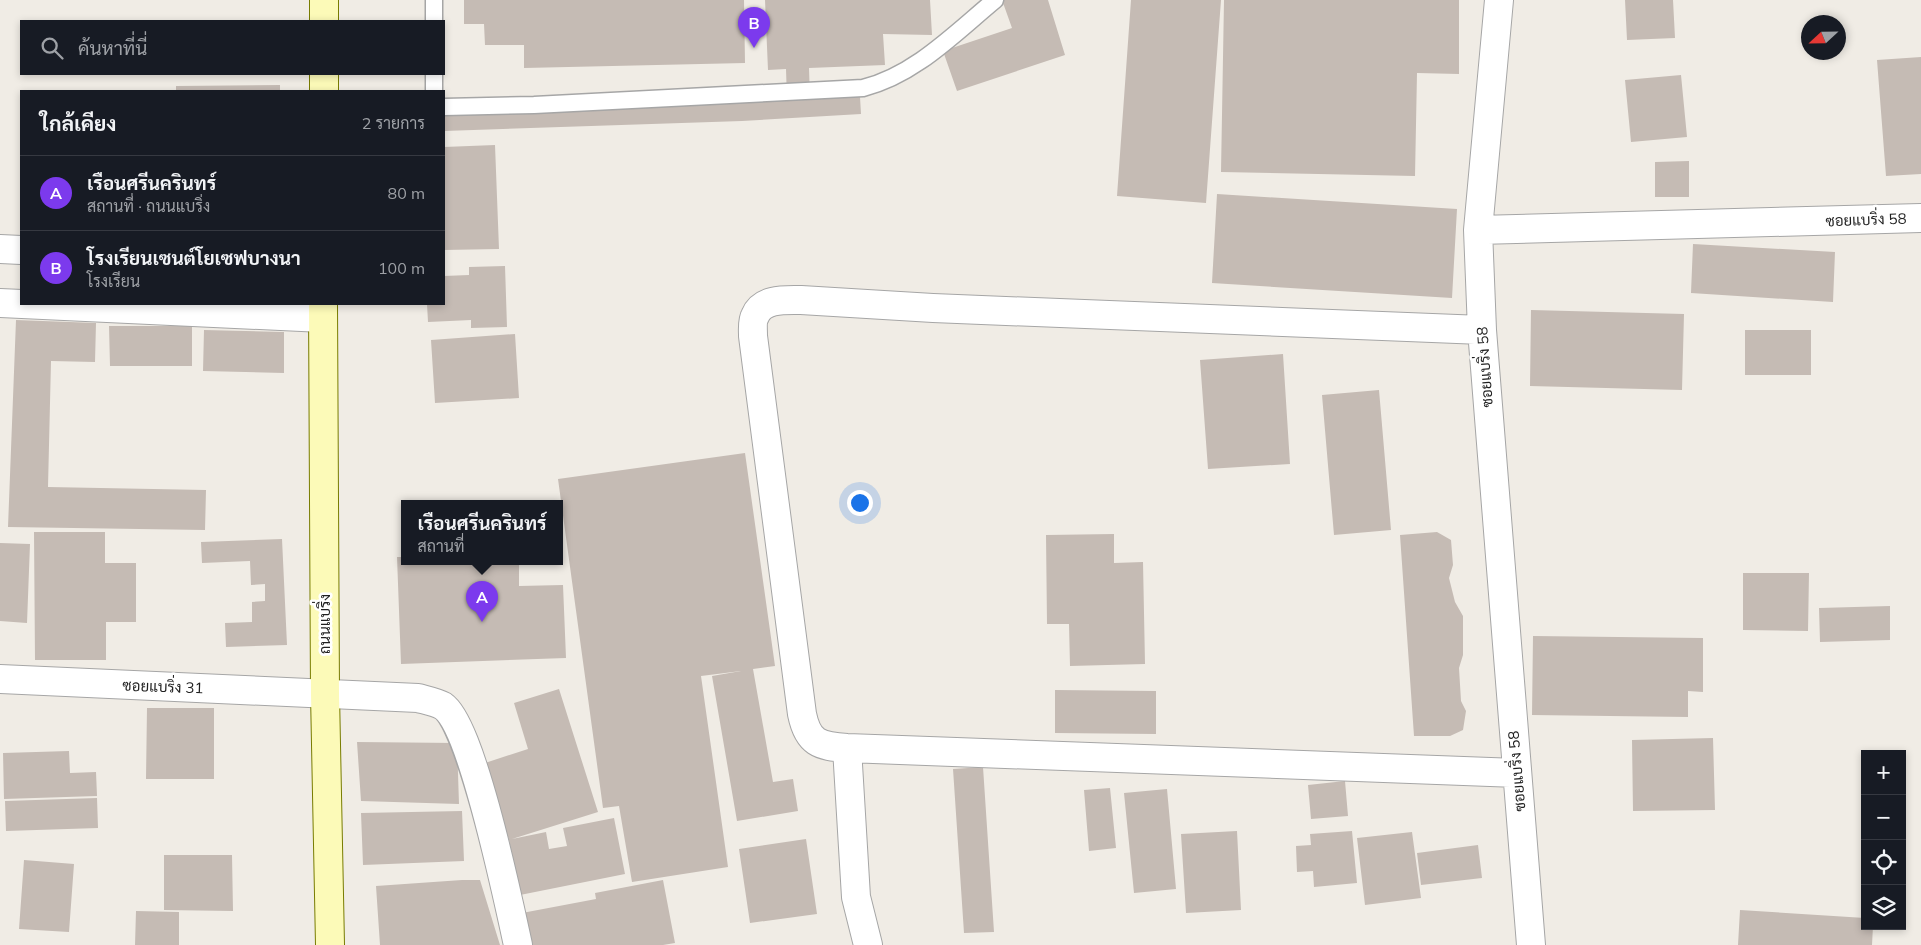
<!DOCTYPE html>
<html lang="th">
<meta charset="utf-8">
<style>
body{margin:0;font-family:Mulish,Sarabun,sans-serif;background:#20242c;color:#f1f3f6}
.controls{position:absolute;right:15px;bottom:15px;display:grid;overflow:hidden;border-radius:0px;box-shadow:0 2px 8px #0003}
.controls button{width:45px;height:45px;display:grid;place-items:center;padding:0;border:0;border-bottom:1px solid #363941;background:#171b24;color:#f1f3f6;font:25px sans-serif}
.compass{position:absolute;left:1801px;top:15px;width:45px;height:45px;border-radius:50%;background:#171b24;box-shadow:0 2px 8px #0003;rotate:248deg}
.you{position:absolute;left:859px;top:502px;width:18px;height:18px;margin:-12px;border:4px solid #fff;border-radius:50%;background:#1a73e8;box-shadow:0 0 0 8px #1a73e833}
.badge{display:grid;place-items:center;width:32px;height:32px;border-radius:50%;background:#7c3aed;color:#fff;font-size:16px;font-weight:700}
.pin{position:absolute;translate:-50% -41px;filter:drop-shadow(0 1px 2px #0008)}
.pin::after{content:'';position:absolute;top:26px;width:18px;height:15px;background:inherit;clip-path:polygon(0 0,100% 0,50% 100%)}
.popup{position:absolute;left:401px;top:500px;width:162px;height:65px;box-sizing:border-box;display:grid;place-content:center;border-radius:0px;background:#171b24;filter:drop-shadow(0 1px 4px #0005);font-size:16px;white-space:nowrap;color:#9ea1a6}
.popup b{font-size:19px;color:#f1f3f6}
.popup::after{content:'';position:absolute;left:50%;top:100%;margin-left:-10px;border:10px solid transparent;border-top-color:#171b24}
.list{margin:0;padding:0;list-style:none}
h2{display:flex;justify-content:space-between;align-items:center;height:65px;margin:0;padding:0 20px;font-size:21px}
h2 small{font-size:16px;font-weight:400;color:#9ea1a6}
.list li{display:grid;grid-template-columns:32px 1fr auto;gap:15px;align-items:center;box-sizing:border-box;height:75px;padding:0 20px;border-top:1px solid #363941}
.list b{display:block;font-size:19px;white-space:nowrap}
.list p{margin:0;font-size:16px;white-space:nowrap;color:#9ea1a6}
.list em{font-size:16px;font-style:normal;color:#9ea1a6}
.icon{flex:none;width:28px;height:28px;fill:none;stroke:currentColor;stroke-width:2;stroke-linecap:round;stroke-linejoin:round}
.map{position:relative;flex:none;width:1921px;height:945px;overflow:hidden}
.search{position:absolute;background:#171b24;box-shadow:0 2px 8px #0003;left:20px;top:20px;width:425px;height:55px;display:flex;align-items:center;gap:12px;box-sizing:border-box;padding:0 18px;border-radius:0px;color:#9ea1a6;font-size:19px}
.panel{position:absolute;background:#171b24;box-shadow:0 2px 8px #0003;left:20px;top:90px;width:425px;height:215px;border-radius:0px}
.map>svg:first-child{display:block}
.building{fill:#c5bbb4}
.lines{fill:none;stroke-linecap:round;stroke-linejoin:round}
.service-casing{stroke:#a6a6a6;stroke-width:19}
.minor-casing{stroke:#a6a6a6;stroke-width:30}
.secondary-casing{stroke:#787c01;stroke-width:30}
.service{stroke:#fff;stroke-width:16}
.minor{stroke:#fff;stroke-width:28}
.secondary{stroke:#fcfab8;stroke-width:28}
.labels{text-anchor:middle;stroke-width:5;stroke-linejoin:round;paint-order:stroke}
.street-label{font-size:15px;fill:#1f1f1f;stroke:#fff}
</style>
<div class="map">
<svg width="1921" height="945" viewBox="0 0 1921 945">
<rect width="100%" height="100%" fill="#f0ece5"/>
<!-- building -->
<path class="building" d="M 464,0 L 744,0 L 745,63 L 524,68 L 524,45 L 485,45 L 484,24 L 464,24 Z
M 765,0 L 930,0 L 932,35 L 883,34 L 885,65 L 809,68 L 810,99 L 860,97 L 861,114 L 742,121 L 444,131 L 444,114 L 787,100 L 786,69 L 768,70 Z
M 1002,0 L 1048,0 L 1065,55 L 957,91 L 943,51 L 1012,28 Z
M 1131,0 L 1221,0 L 1206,203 L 1117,196 Z
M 1224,0 L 1459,0 L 1459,74 L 1417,73 L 1415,176 L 1221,172 Z
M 1625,0 L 1673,0 L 1675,38 L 1627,40 Z
M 1921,57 L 1921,174 L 1886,176 L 1877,60 Z
M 1681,75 L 1687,137 L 1631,142 L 1625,80 Z
M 280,85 L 280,91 L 176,91 L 176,86 Z
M 495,145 L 499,249 L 444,250 L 444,147 Z
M 1689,161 L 1689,197 L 1655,197 L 1655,162 Z
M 1217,194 L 1457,209 L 1452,298 L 1212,283 Z
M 1693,244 L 1835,252 L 1833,302 L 1691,293 Z
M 505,266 L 507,327 L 471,328 L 471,320 L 428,322 L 427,304 L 444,304 L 444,276 L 469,275 L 469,267 Z
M 1531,310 L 1684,314 L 1682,390 L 1530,386 Z
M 16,320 L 96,323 L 95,362 L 51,361 L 48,487 L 206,490 L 205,530 L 8,527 Z
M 109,326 L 192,326 L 192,366 L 110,366 Z
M 204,330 L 284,332 L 284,373 L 203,371 Z
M 1745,330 L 1811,330 L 1811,375 L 1745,375 Z
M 515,334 L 519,398 L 435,403 L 431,340 Z
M 1283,354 L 1290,464 L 1208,469 L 1200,360 Z
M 1379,390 L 1391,530 L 1334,535 L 1322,395 Z
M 745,453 L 775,666 L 753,669 L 773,782 L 793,779 L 798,811 L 737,821 L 712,676 L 741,671 L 701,676 L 728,867 L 632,882 L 619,806 L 603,808 L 558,479 Z
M 34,532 L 105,532 L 105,563 L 136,563 L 136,622 L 106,622 L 106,660 L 35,660 Z
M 1437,532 L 1451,540 L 1453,565 L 1449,578 L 1455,602 L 1463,616 L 1463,655 L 1459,668 L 1461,701 L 1466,711 L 1463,730 L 1450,736 L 1414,736 L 1400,535 Z
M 1114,534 L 1114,563 L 1143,562 L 1145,664 L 1070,666 L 1069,624 L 1047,624 L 1046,535 Z
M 282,539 L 287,645 L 226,647 L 225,623 L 252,622 L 252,602 L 265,601 L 265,584 L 251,585 L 250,561 L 202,563 L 201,542 Z
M 0,543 L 30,544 L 27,623 L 0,621 Z
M 397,557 L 404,557 L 404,561 L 519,561 L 519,586 L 563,585 L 566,658 L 401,664 Z
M 1743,573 L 1809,573 L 1808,631 L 1743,630 Z
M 1890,606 L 1890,640 L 1820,642 L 1819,608 Z
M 1533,636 L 1703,638 L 1703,692 L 1688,691 L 1688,717 L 1532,715 Z
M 559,689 L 598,812 L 512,839 L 546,832 L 549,849 L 567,846 L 563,828 L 614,818 L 625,874 L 520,895 L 509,840 L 485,763 L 528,749 L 514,703 Z
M 1055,690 L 1156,691 L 1156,734 L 1055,733 Z
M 147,708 L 214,708 L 214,779 L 146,779 Z
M 1713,738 L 1715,810 L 1633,811 L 1632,740 Z
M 357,742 L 457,743 L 459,804 L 361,801 Z
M 69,751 L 70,773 L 96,772 L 97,796 L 4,799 L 3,753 Z
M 983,767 L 994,932 L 964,933 L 953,769 Z
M 1345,781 L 1348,816 L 1311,819 L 1308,785 Z
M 1110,788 L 1116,848 L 1089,851 L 1084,790 Z
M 1167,789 L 1176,889 L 1134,893 L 1124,793 Z
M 97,798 L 98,828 L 6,831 L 5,801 Z
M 462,811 L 464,861 L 363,865 L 361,813 Z
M 1237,831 L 1241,910 L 1186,913 L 1181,834 Z
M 1352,831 L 1357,883 L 1314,887 L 1313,871 L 1297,872 L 1296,846 L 1311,845 L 1310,834 Z
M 1412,832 L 1421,898 L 1365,905 L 1357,838 Z
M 806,839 L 817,914 L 750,923 L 739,849 Z
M 1478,845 L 1482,878 L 1421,885 L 1417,853 Z
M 164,855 L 232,855 L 233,911 L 164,910 Z
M 24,860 L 74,864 L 69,932 L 19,929 Z
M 462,880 L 480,880 L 500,945 L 380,945 L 376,886 Z
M 663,880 L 675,943 L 663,945 L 528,945 L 522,913 L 596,899 L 595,893 Z
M 1740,910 L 1865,918 L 1865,926 L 1873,926 L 1872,945 L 1738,945 Z
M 136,911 L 179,912 L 179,945 L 135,945 Z"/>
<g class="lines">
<!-- service casing -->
<g class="service-casing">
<path id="service" d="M 434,21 L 434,0
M 434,91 L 434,74
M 444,107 L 534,105 L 863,88 C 915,75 955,33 995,0"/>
</g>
<!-- minor casing -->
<g class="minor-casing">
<path id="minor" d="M 1478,230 L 1499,0
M 0,249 L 21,250
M 0,303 L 323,318
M 1482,330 L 933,308 L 801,300 C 786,300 762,298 755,316 C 752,321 753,330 753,336 L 802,714 C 808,743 819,746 847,748 L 1517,773
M 0,679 L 418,698 C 425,700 436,702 443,706 C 472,726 509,904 518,945
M 847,748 L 856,897 L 868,945
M 1531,945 L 1482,330 L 1478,230 L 1921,218"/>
</g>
<!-- secondary casing -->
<g class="secondary-casing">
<path id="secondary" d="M 324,0 L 324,21
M 324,74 L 324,91
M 323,304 L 325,694 L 330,945"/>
</g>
<!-- service -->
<use href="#service" class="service"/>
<!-- minor -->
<use href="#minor" class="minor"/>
<!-- secondary -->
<use href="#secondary" class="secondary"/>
</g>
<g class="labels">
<!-- street labels -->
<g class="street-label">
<text transform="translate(1866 220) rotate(-2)" y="5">ซอยแบริ่ง 58</text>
<text transform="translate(1485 367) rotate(-94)" y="5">ซอยแบริ่ง 58</text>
<text transform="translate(325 624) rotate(-90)" y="5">ถนนแบริ่ง</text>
<text transform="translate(163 687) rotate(2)" y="5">ซอยแบริ่ง 31</text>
<text transform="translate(1517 771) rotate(-95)" y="5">ซอยแบริ่ง 58</text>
</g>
</g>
</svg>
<div class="controls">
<button>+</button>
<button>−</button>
<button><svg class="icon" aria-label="locate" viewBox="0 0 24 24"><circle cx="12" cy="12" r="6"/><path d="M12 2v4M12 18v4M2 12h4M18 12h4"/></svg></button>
<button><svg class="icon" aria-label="layers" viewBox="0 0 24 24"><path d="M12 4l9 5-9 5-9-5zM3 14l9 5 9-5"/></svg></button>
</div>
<svg class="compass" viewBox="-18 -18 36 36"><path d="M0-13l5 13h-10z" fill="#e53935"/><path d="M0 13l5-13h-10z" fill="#9ea1a6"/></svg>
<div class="you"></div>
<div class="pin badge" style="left:482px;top:622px">A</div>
<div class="popup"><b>เรือนศรีนครินทร์</b>สถานที่</div>
<div class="pin badge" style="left:754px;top:48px">B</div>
<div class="search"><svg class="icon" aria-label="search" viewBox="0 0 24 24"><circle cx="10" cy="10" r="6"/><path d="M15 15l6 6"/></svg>ค้นหาที่นี่</div>
<section class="panel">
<h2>ใกล้เคียง<small>2 รายการ</small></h2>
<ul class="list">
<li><span class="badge">A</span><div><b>เรือนศรีนครินทร์</b><p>สถานที่ · ถนนแบริ่ง</p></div><em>80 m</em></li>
<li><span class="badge">B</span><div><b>โรงเรียนเซนต์โยเซฟบางนา</b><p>โรงเรียน</p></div><em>100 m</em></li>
</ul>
</section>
</div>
